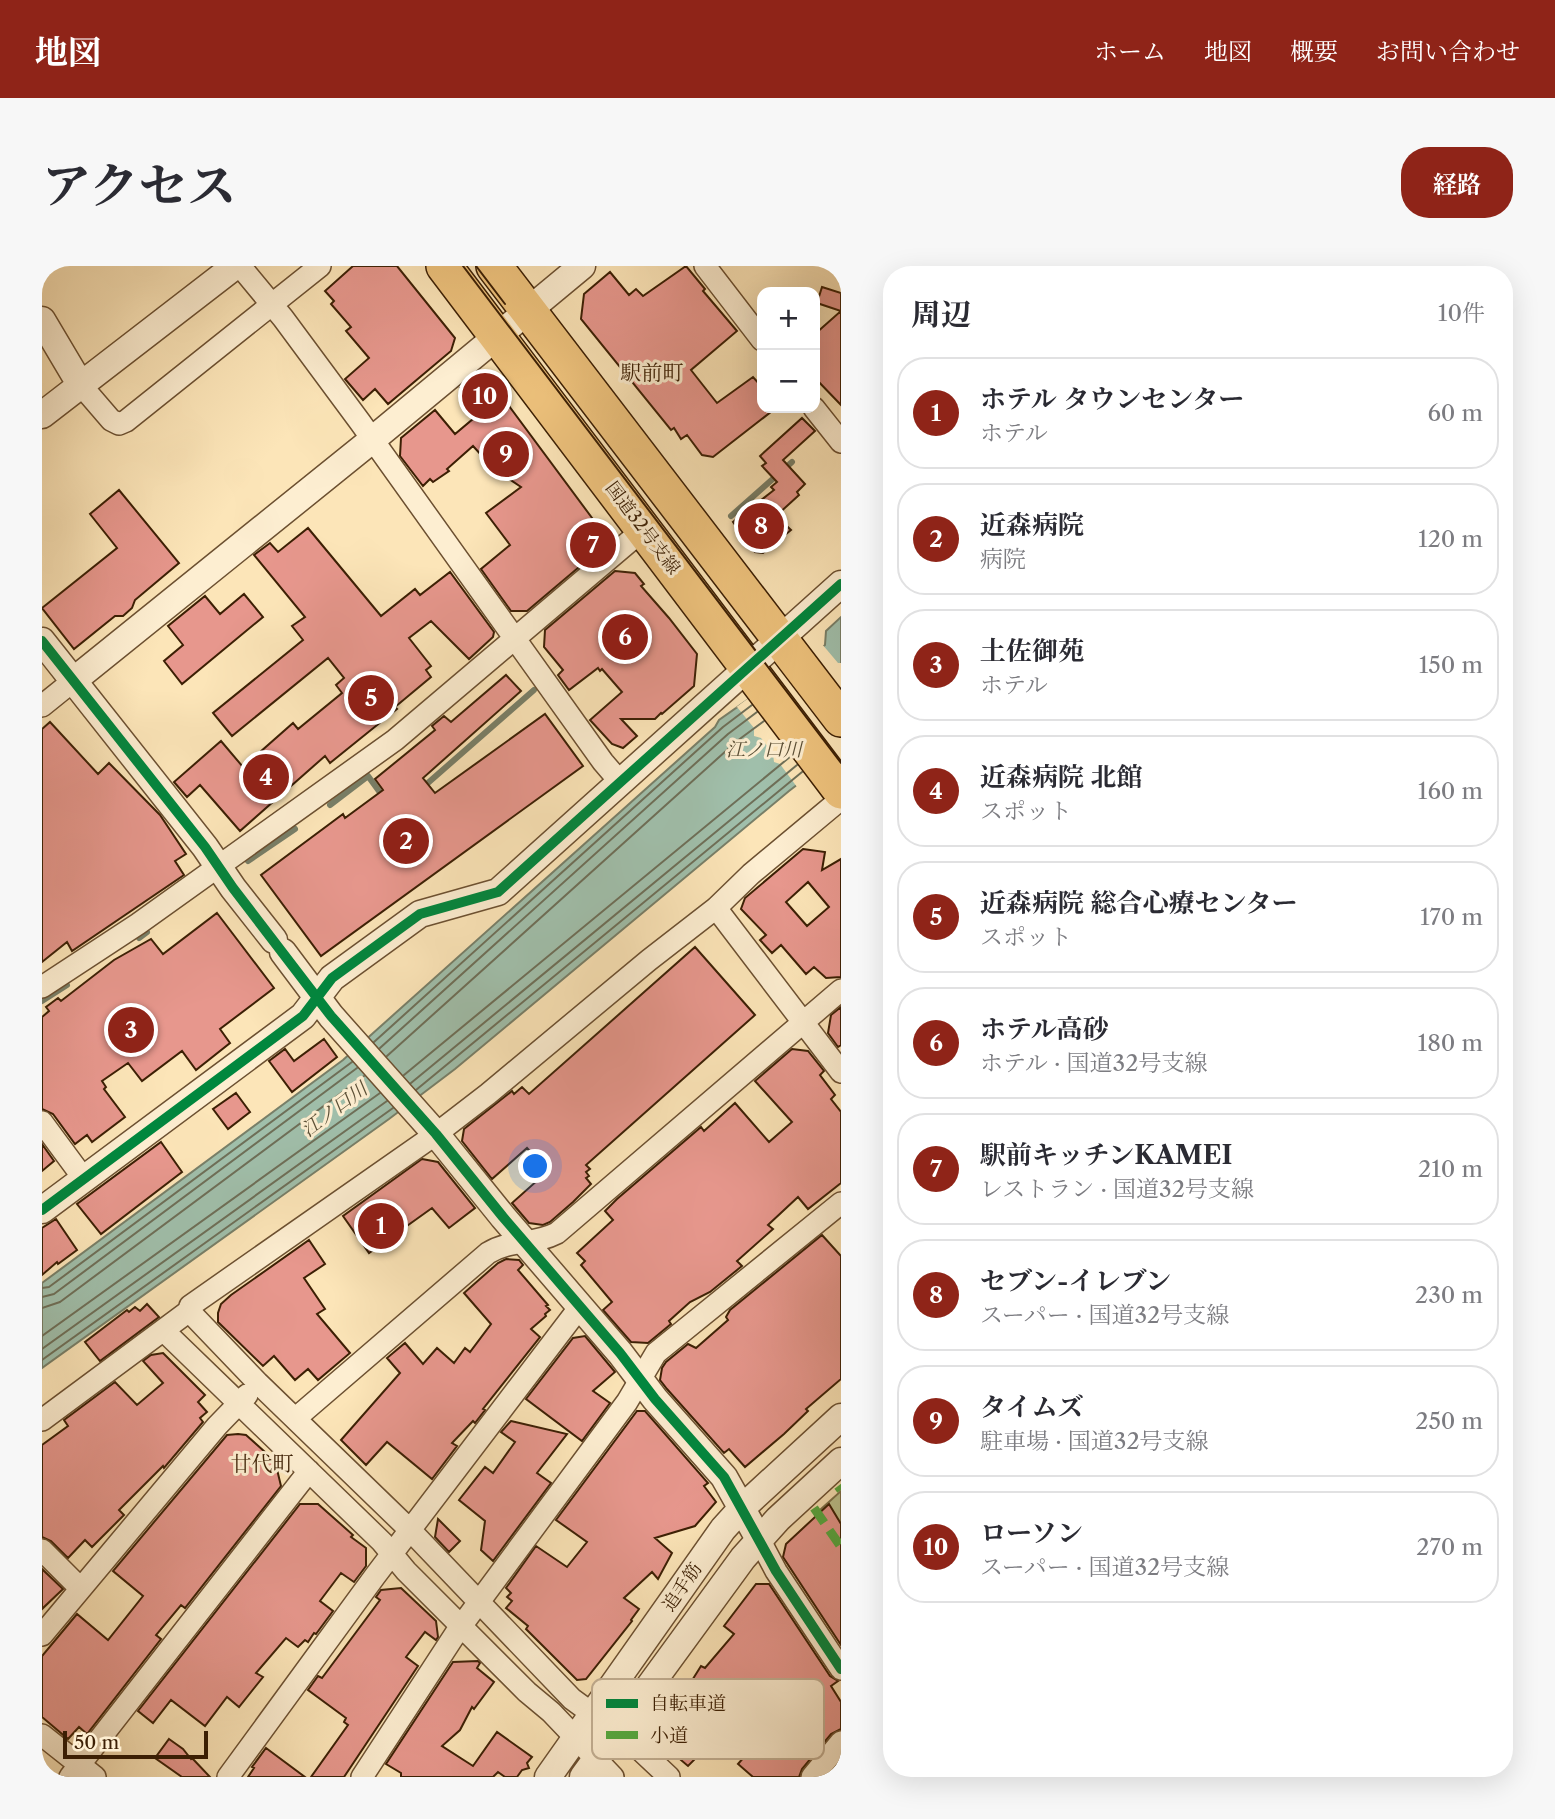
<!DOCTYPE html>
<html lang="ja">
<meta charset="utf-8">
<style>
body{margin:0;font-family:"Libre Caslon Text","Noto Serif JP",serif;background:#f7f7f7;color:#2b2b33}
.controls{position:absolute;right:21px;top:21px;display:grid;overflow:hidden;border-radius:14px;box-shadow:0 7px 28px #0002}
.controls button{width:63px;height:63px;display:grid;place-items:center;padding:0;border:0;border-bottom:2px solid #e1e1e2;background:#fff;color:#2b2b33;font:35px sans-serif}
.scale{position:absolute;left:21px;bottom:18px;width:145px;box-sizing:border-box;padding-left:7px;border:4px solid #3c1f04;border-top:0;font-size:19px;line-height:24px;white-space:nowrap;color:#3c1f04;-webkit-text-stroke:5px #fdeed1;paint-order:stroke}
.you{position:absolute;left:494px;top:901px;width:24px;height:24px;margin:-18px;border:5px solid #fff;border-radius:50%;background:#1a73e8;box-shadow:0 0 0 10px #1a73e833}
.badge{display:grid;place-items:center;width:46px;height:46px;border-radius:50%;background:#8f2418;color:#fff;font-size:23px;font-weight:700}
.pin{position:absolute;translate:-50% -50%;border:4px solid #fff;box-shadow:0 2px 7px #0006}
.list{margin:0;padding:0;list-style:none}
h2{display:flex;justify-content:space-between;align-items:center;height:91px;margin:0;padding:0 28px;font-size:30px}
h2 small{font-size:23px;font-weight:400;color:#7c7c81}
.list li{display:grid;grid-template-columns:46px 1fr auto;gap:21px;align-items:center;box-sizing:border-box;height:112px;margin:0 14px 14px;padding:0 14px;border:2px solid #e1e1e2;border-radius:28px}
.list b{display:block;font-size:26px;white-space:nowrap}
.list p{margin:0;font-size:23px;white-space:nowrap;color:#7c7c81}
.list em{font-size:23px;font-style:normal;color:#7c7c81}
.map{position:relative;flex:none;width:799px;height:1511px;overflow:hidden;border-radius:28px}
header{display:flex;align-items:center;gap:42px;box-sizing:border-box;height:98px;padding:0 35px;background:#8f2418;color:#fff}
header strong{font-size:33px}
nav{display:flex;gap:38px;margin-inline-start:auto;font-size:24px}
.intro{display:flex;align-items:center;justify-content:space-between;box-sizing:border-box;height:168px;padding:0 42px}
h1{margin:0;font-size:49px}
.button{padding:18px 32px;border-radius:28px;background:#8f2418;color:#fff;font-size:24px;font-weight:700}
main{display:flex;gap:42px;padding:0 42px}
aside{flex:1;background:#fff;border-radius:28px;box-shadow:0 7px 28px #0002}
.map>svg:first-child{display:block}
.green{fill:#bec58f;stroke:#7d724a;stroke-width:2}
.water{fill:#a0bfab;stroke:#787f68;stroke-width:2}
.pier{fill:#fce5b8}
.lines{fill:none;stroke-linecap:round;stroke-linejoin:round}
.shore{stroke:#6e6f58;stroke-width:2}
.stream{stroke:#787f68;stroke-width:6}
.building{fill:#e7978d;stroke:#3c1f04;stroke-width:2;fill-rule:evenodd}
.minor-casing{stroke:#6c5031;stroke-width:24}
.tertiary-casing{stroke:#6c5031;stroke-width:29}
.trunk-casing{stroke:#3c1f04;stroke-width:38}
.minor{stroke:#fdeed1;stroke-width:21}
.tertiary{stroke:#fdeed1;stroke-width:26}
.trunk{stroke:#eec27c;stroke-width:35}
.tram{stroke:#3c1f04;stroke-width:2}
.quiet{stroke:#55aa40;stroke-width:9;stroke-dasharray:18 9;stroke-linecap:butt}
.cycleway-casing{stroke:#fdeed1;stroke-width:15}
.cycleway{stroke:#00873e;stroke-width:10}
.labels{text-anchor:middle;stroke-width:6;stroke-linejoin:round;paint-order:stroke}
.street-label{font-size:18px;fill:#3c1f04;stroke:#fdeed1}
.water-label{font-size:19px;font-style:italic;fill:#5a4f36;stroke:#fdeed1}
.quarter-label{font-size:21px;fill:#3c1f04;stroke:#fdeed1}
.key{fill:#fdeed1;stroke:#c3b094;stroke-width:2}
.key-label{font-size:19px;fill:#3c1f04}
</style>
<header>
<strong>地図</strong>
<nav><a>ホーム</a><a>地図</a><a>概要</a><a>お問い合わせ</a></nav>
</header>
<div class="intro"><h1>アクセス</h1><a class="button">経路</a></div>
<main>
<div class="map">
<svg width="799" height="1511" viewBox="0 0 799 1511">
<rect width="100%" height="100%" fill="#fce5b8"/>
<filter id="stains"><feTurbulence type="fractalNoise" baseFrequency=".00286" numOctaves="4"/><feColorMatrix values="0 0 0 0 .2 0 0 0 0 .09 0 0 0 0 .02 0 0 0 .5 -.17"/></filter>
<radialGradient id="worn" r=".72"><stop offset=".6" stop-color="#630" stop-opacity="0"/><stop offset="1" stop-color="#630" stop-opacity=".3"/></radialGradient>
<!-- green -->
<path class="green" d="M 799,1225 L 799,1274 L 778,1244 Z"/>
<!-- water -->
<path class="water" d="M 799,351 L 799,485 L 747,525 L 413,803 L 347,853 L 0,1102 L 0,1017 L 301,794 L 673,461 L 677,454 L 783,379 L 784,365 Z"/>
<!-- pier -->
<path class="pier" d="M 780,378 L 796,397 L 799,397 L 799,487 L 755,521 L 738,498 L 732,496 L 731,488 L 719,472 L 712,470 L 712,462 L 695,441 L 693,442 Z"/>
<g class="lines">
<!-- shore -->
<path class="shore" d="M 332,776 L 681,461 L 710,439
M 338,782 L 686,468 L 715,446
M 345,790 L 695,475 L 722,455
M 362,809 L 749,490
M 369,817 L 755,499
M 374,824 L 760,506
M 0,1022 L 7,1021 L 310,796
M 0,1031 L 12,1028 L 315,802
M 0,1042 L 18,1036 L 322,810
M 0,1070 L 338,827
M 0,1083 L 345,835
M 0,1094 L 351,842"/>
<!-- stream -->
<path class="stream" d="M 689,250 L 750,196
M 379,523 L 492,424
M 288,539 L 326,510 L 342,532
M 206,595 L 253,563
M 97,672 L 105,666
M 0,735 L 25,719"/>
</g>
<!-- building -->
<path class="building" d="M 311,0 L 355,0 L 413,72 L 409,85 L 346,138 L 333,123 L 321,134 L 303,113 L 327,92 L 304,65 L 309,61 L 289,38 L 292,35 L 283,25 Z
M 644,0 L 663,23 L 661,25 L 695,65 L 649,104 L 675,137 L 711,111 L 720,121 L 720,142 L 734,142 L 671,191 L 660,189 L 645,169 L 639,173 L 632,162 L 629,164 L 539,53 L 542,28 L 568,6 L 587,29 L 594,23 L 601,30 Z
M 780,21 L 799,27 L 799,139 L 773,112 L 773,68 L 799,45 L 775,37 Z
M 430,112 L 447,113 L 556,260 L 556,285 L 485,345 L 469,345 L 439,303 L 468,279 L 444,247 L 479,221 L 451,202 L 431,180 L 405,203 L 407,205 L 391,216 L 388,213 L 381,220 L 358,190 L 359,172 L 393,144 L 413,168 L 438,147 L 418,122 Z
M 760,152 L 773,165 L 741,194 L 763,218 L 755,226 L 757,229 L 734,250 L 749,264 L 721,287 L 713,286 L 691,256 L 732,224 L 729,221 L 735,216 L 720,200 L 724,197 L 718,190 Z
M 77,224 L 137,297 L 93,334 L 90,342 L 81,350 L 73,350 L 32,383 L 0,342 L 75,282 L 48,248 Z
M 266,262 L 339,350 L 373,323 L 378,329 L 408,306 L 452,366 L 451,371 L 427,393 L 389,355 L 367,372 L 389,400 L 384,404 L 389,411 L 353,441 L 355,443 L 288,497 L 283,490 L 198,565 L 158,519 L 145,531 L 132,516 L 179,475 L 201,501 L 251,457 L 256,463 L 300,427 L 294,419 L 302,412 L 286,392 L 190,470 L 171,447 L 261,374 L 250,360 L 263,351 L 212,289 L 228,277 L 236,286 Z
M 573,305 L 593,307 L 602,318 L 599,320 L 627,352 L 655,388 L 652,420 L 620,448 L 619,447 L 613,453 L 579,453 L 595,470 L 581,482 L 570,478 L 548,454 L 580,426 L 560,403 L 558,405 L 556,402 L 527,424 L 516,409 L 521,404 L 502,381 L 503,364 Z
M 202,328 L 221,351 L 140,418 L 122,395 L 141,379 L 126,360 L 163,330 L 178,348 Z
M 464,409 L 479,425 L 381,512 L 393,527 L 503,448 L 541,500 L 279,690 L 219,609 L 301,548 L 303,552 L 341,524 L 333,513 L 393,464 L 390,460 L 402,450 L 409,456 Z
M 8,456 L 56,508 L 67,497 L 118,549 L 144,588 L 133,595 L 142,609 L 30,685 L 25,676 L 0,696 L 0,463 Z
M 761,583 L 783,586 L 780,604 L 799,593 L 799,711 L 784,712 L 772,701 L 764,708 L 739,679 L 730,687 L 718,674 L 724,669 L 699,643 L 703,632 ZM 766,616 L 787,641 L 765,660 L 744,636 Z
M 175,647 L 232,722 L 178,763 L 188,777 L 154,804 L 140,785 L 100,815 L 86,797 L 60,815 L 64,821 L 62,823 L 83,851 L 50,876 L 45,869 L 33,878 L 11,848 L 0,843 L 0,751 L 7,745 L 4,741 L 16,732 L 19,735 L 72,694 L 109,673 L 121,688 Z
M 653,681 L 713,749 L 544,899 L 548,903 L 544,906 L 547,910 L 544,912 L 549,918 L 531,936 L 508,956 L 501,959 L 487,957 L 470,937 L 506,905 L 485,882 L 450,913 L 420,875 L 422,863 L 470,825 L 472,828 L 480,821 L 487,828 Z
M 799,741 L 799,779 L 796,781 L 786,767 L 789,749 Z
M 282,773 L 295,791 L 250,826 L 227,795 L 243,783 L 252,795 Z
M 750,783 L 766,785 L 782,805 L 778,809 L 793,829 L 789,833 L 799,846 L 799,917 L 766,943 L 756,931 L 726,959 L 731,963 L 695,995 L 700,1000 L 668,1026 L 648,1036 L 627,1055 L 629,1058 L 606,1077 L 589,1076 L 561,1044 L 570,1036 L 539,999 L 543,995 L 535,987 L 571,954 L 563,945 L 575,933 L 659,861 L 662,865 L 693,837 L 727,876 L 750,856 L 713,815 Z
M 194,827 L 208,846 L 186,863 L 171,843 Z
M 119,876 L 140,906 L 59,968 L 35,938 Z
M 0,878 L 12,895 L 0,905 Z
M 380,893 L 396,896 L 433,942 L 407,962 L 390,942 L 327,987 L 301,950 Z
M 14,953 L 35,984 L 16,998 L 15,996 L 0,1009 L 0,962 Z
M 780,969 L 799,990 L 799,1113 L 764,1143 L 766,1145 L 742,1168 L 703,1201 L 687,1183 L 682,1187 L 625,1123 L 618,1114 L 620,1102 L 624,1096 L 646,1078 L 654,1082 L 686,1054 L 684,1051 L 688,1044 Z
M 267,974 L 283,998 L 262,1012 L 283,1043 L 275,1048 L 308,1087 L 276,1114 L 266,1103 L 253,1114 L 232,1090 L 221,1100 L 176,1056 L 176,1047 L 179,1038 L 189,1029 Z
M 464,993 L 477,994 L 481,999 L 476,1004 L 506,1039 L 504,1040 L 508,1044 L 503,1048 L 504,1050 L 489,1063 L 498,1071 L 441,1143 L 443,1144 L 433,1157 L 431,1155 L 410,1177 L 415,1180 L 390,1213 L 345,1176 L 324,1199 L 299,1174 L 358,1107 L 345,1092 L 363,1077 L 381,1098 L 395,1082 L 412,1097 L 423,1082 L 428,1086 L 449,1058 L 422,1027 L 456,997 Z
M 105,1038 L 117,1051 L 58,1095 L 43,1076 L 85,1044 L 87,1046 L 93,1041 L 98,1045 Z
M 543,1070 L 573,1106 L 551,1125 L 568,1137 L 540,1175 L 484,1133 L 531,1072 Z
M 121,1087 L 163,1129 L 156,1136 L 165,1146 L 158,1152 L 161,1156 L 122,1202 L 121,1200 L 77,1244 L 82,1249 L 50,1281 L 43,1274 L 26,1292 L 9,1275 L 0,1271 L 0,1179 L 26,1160 L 22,1154 L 73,1116 L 95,1139 L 121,1117 L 101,1095 L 109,1089 Z
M 595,1145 L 603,1145 L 666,1217 L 662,1220 L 674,1236 L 653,1260 L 613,1272 L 630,1287 L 616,1313 L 610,1306 L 582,1332 L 597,1343 L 589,1354 L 590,1355 L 544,1413 L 535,1414 L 484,1363 L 486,1360 L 464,1342 L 470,1335 L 465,1331 L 469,1327 L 464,1322 L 494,1280 L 525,1301 L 545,1276 L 514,1254 Z
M 469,1155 L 525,1168 L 495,1207 L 509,1217 L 451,1295 L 439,1284 L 443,1255 L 417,1234 L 443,1201 L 451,1207 L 473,1176 L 459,1166 Z
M 196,1168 L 204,1169 L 233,1195 L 239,1220 L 143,1342 L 139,1339 L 114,1369 L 119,1373 L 45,1468 L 37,1461 L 26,1473 L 0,1451 L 0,1390 L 35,1348 L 66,1374 L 101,1330 L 71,1305 L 185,1169 Z
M 258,1238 L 276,1238 L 311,1269 L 309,1271 L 324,1282 L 324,1300 L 312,1316 L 299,1307 L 278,1335 L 291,1345 L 274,1368 L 272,1367 L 266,1376 L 263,1374 L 256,1381 L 244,1372 L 214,1407 L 221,1411 L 197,1441 L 185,1431 L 163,1460 L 129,1434 L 111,1457 L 96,1445 Z
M 787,1238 L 799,1258 L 799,1379 L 741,1291 L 744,1278 Z
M 396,1253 L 418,1275 L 407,1286 L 393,1271 Z
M 0,1303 L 21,1323 L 0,1343 Z
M 714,1318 L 727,1318 L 788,1410 L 796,1415 L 789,1420 L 799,1436 L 799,1463 L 789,1468 L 760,1503 L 757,1511 L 711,1511 L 696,1498 L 736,1452 L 707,1422 L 680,1461 L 683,1463 L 646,1500 L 614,1473 L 610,1460 L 629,1437 L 634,1440 L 659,1400 L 663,1402 L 692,1368 L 682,1360 Z
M 359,1322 L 394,1355 L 396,1371 L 394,1374 L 383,1366 L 364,1391 L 376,1400 L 302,1511 L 269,1511 L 306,1459 L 302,1456 L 304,1452 L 266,1424 L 276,1410 L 280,1412 L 338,1334 L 334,1331 L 339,1324 Z
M 436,1395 L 438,1397 L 435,1402 L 452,1416 L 432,1443 L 430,1441 L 418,1464 L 400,1480 L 431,1500 L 455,1466 L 490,1491 L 485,1497 L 487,1502 L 480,1504 L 475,1511 L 463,1511 L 456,1506 L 451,1511 L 359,1511 L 359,1507 L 344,1498 L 411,1396 Z
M 127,1473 L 141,1483 L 149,1493 L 150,1492 L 168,1511 L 140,1511 L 113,1492 Z
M 224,1482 L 263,1511 L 206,1511 L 212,1502 L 210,1501 Z"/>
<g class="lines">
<!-- minor casing -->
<g class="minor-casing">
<path id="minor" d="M 198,0 L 241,52 L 318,156 L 561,496 L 579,517
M 663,0 L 720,74
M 38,118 L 69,154 L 77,158 L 84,155 L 278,0
M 772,142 L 799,176
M 0,440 L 31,415
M 674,642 L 799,806
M 0,721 L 96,658 L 353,474 L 602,263
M 0,856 L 42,913
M 147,1045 L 216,1117 L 368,1264 L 530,1433 L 593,1479 L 627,1511
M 121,1064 L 340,1276 L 364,1305 L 485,1426 L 509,1446 L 571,1511
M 254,1152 L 446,987 C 469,973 492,979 515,967 L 799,724
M 0,1154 L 147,1045 L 148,1040 L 394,868 L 446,828 L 607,694 L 674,642 L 709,608 L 799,533
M 717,1273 L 734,1305 L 799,1403
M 0,1284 L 38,1322
M 0,1369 L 175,1160 L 205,1129
M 0,1469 L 53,1511
M 28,1511 L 267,1205
M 186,1511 L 333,1310 L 537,1042
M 320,1511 L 414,1367 L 585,1136 L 614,1087 L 799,937
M 770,1511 L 799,1476"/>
</g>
<!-- tertiary casing -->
<g class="tertiary-casing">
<path id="tertiary" d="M 0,54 L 38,118
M 0,149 L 193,0
M 0,375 L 163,581 L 191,622 L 232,674
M 31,415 L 330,174 L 540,0
M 241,686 L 289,750 L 394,868 L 461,951 L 578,1087 L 613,1133 L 682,1211 L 717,1273
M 0,944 L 261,750 L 290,712 L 378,648 L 456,626 L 799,318
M 506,1511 L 681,1263 L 700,1242 L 799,1151
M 541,1511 L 701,1292 L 736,1253 L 799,1195"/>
</g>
<!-- trunk casing -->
<g class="trunk-casing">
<path id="trunk" d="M 402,0 L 799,525
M 452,0 L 799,453"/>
</g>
<!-- minor -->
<use href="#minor" class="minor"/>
<!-- tertiary -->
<use href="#tertiary" class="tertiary"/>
<!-- trunk -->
<use href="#trunk" class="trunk"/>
<!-- tram -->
<path class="tram" d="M 421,0 L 799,497
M 434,0 L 463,38"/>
<!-- quiet -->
<path class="quiet" d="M 796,1220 L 799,1224
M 772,1242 L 799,1281"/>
<!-- cycleway casing -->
<g class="cycleway-casing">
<path id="cycleway" d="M 0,375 L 163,581 L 191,622 L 289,750 L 394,868 L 461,951 L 578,1087 L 613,1133 L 682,1211 L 734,1305 L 799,1403
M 0,944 L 261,750 L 290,712 L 378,648 L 456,626 L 799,318"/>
</g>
<!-- cycleway -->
<use href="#cycleway" class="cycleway"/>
</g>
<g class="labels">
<!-- street labels -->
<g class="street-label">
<text transform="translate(601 262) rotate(53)" y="6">国道32号支線</text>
<text transform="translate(640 1321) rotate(-55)" y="6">追手筋</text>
</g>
<!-- water labels -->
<g class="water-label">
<text x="722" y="490">江ノ口川</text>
<text transform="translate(292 843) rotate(-37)" y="7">江ノ口川</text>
</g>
<!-- quarter labels -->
<g class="quarter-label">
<text x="610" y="114">駅前町</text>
<text x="220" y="1205">廿代町</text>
</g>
</g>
<!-- legend -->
<rect x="550" y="1413" width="232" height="80" rx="10" class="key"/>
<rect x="564" y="1433" width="32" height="9" fill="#00873e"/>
<rect x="564" y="1465" width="32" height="8" fill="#55aa40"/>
<g class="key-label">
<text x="608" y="1444">自転車道</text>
<text x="608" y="1476">小道</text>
</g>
<rect width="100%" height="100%" filter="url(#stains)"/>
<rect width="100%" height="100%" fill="url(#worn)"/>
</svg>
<div class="controls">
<button>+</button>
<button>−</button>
</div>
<div class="scale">50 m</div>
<div class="you"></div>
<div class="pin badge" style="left:339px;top:960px">1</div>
<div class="pin badge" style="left:364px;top:575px">2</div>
<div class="pin badge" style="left:89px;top:764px">3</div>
<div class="pin badge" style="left:224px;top:511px">4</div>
<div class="pin badge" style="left:329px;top:432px">5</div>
<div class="pin badge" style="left:583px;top:371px">6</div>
<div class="pin badge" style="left:551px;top:279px">7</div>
<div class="pin badge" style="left:719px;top:260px">8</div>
<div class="pin badge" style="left:464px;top:188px">9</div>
<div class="pin badge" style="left:443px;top:130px">10</div>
</div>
<aside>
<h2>周辺<small>10件</small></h2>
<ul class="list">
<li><span class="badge">1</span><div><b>ホテル タウンセンター</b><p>ホテル</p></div><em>60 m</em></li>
<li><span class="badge">2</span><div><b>近森病院</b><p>病院</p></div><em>120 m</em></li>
<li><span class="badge">3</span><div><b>土佐御苑</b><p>ホテル</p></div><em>150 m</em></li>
<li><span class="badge">4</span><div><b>近森病院 北館</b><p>スポット</p></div><em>160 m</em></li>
<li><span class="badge">5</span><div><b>近森病院 総合心療センター</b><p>スポット</p></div><em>170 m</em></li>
<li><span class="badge">6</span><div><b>ホテル高砂</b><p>ホテル · 国道32号支線</p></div><em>180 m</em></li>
<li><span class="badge">7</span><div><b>駅前キッチンKAMEI</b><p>レストラン · 国道32号支線</p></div><em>210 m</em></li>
<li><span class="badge">8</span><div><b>セブン-イレブン</b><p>スーパー · 国道32号支線</p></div><em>230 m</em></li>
<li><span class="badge">9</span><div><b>タイムズ</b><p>駐車場 · 国道32号支線</p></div><em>250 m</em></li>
<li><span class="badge">10</span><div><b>ローソン</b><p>スーパー · 国道32号支線</p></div><em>270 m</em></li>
</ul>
</aside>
</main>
